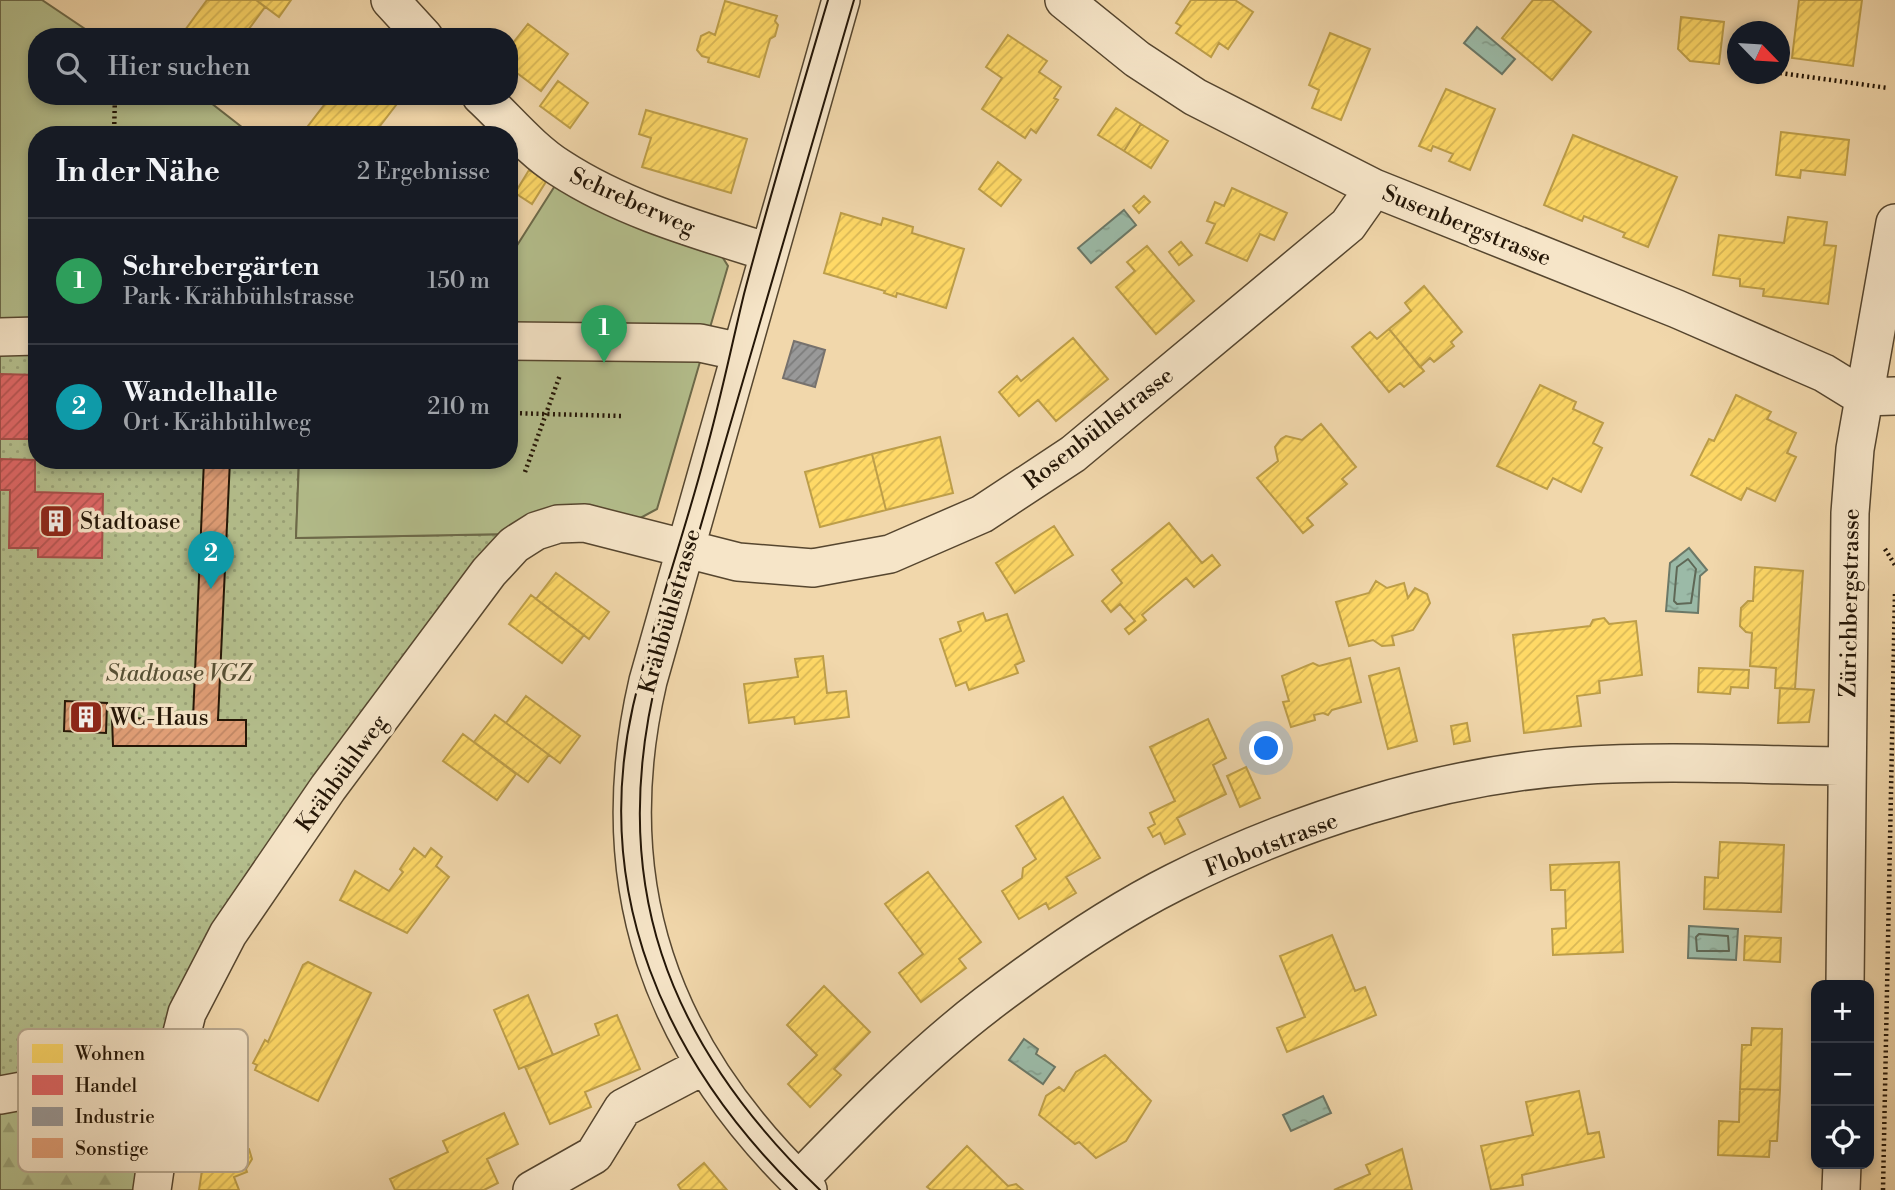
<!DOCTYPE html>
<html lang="de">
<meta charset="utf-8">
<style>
body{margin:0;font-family:"Libre Bodoni",serif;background:#20242c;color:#f1f3f6}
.controls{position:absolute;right:21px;bottom:21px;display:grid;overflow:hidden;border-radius:14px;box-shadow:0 4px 10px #0003}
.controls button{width:63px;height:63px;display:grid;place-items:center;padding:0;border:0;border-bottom:2px solid #363941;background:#171b24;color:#f1f3f6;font:35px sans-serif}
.compass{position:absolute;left:1727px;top:21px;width:63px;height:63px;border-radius:50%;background:#171b24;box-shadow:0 4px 10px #0003;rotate:115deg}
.you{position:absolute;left:1267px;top:749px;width:24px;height:24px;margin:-18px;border:5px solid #fff;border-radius:50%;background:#1a73e8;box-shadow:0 0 0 10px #1a73e833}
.badge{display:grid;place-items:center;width:46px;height:46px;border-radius:50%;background:#db2777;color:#fff;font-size:23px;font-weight:700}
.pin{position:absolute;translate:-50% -58px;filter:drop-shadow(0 2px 4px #0008)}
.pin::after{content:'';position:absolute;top:37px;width:24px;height:21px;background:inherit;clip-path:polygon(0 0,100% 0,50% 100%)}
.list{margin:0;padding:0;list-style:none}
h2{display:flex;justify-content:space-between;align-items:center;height:91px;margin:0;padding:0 28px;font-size:30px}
h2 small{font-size:23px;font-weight:400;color:#9ea1a6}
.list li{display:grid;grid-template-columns:46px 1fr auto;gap:21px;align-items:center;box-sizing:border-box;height:126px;padding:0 28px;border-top:2px solid #363941}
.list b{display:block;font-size:26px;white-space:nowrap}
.list p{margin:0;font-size:23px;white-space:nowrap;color:#9ea1a6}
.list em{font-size:23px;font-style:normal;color:#9ea1a6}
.icon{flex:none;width:38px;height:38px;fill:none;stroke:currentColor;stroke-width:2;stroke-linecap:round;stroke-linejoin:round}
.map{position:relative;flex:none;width:1895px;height:1190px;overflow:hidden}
.search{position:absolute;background:#171b24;box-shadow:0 4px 10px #0003;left:28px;top:28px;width:490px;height:77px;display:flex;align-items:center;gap:18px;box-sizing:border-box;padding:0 24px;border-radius:28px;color:#9ea1a6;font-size:26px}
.panel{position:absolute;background:#171b24;box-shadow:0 4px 10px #0003;left:28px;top:126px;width:490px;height:343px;border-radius:28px}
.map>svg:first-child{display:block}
.grass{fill:url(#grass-dots);stroke:#6c6a4a;stroke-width:2}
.forest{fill:url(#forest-firs);stroke:#6c6a4a;stroke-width:2}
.garden{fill:#b4bf8d;stroke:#6c6a4a;stroke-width:2}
.water{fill:url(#water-ripples);stroke:#6b7867;stroke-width:2}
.homes{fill:url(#homes-hatch);stroke:#bd9e49;stroke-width:2}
.shops{fill:url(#shops-hatch);stroke:#a74e49;stroke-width:2}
.industry{fill:url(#industry-hatch);stroke:#76716d;stroke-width:2}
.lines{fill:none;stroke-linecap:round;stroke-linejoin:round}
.shore{stroke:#5f6856;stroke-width:2}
.building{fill:url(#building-hatch);stroke:#231506;stroke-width:2}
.minor-casing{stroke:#56462f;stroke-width:40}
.path{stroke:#231506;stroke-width:4.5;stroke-dasharray:2 3.5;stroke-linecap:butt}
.minor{stroke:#f6e5c8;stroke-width:37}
.tram{stroke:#231506;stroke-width:2}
.labels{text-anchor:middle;stroke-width:7;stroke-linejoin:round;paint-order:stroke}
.street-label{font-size:23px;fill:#231506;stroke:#f6e5c8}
.poi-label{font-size:23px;fill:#231506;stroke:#f6e5c8;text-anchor:start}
.park-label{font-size:23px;font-style:italic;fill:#565035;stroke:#f6e5c8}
.key{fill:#f6e5c8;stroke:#b7a78e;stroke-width:2}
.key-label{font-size:19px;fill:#231506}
</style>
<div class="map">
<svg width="1895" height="1190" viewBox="0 0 1895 1190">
<defs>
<pattern id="grass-dots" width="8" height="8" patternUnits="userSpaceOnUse" patternTransform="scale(1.75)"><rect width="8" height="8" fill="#b4bf8d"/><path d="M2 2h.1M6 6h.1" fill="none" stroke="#9aa378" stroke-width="1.8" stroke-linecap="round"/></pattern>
<pattern id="forest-firs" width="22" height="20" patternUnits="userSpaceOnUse" patternTransform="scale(1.75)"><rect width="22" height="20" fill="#b4bf8d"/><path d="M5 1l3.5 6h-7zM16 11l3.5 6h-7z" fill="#9aa378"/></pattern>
<pattern id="water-ripples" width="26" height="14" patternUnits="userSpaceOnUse" patternTransform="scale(1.75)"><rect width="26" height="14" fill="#9bbaa7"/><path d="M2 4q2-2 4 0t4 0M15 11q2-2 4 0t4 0" fill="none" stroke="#859f8e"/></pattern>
<pattern id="homes-hatch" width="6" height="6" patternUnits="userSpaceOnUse" patternTransform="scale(1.75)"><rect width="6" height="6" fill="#ffd966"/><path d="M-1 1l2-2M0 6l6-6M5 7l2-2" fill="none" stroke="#dab957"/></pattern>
<pattern id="shops-hatch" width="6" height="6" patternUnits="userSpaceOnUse" patternTransform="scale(1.75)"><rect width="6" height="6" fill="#e06666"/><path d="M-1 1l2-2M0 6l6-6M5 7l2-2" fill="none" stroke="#b55352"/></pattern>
<pattern id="industry-hatch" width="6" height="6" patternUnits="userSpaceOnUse" patternTransform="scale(1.75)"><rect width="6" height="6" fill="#999"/><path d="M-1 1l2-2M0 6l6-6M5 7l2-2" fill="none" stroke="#7c7c7b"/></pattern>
<pattern id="building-hatch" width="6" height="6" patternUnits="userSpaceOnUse" patternTransform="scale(1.75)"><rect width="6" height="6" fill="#e09e76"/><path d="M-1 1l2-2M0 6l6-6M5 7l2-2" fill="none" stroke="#c08765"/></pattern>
</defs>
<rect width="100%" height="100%" fill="#f1d7ab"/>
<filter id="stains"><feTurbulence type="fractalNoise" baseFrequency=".00286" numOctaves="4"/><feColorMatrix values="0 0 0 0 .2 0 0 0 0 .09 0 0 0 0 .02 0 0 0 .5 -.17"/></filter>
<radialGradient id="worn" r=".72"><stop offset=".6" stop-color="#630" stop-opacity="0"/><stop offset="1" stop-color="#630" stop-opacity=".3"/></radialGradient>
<!-- grass -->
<path class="grass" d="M 0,342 L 37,343 L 37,460 L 299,460 L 296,538 L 510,534 L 272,844 L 156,1079 L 0,1108 Z"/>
<!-- forest -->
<path class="forest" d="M 156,1079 L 138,1190 L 0,1190 L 0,1108 Z"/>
<!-- garden -->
<path class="garden" d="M 0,0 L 42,0 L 97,37 L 37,37 L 37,96 L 202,96 L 252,135 L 37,135 L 37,327 L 0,326 Z
M 558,181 L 716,247 L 728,266 L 657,509 L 633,522 L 510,534 L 296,538 L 299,460 L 509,460 L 509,258 Z"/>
<!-- water -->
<path class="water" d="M 1477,27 L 1515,59 L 1502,74 L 1464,43 Z
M 1124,210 L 1136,225 L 1091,263 L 1078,248 Z
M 1689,548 L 1707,570 L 1700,576 L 1698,613 L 1666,611 L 1670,563 Z
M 1689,926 L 1738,929 L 1736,960 L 1688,958 Z
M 1024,1039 L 1038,1049 L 1036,1054 L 1055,1067 L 1043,1084 L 1009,1060 Z
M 1323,1096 L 1331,1113 L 1291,1131 L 1283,1115 Z"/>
<!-- homes -->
<path class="homes" d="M 207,0 L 256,0 L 265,7 L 243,37 L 180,37 Z
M 256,0 L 291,0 L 279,17 Z
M 1191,0 L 1235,0 L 1253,12 L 1228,49 L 1219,43 L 1211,57 L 1176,33 L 1181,26 L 1176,23 Z
M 1533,0 L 1552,0 L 1591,32 L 1552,80 L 1502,38 Z
M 1799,0 L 1862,0 L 1853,66 L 1792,58 Z
M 725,1 L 777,16 L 775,21 L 778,25 L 775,36 L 770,39 L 759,77 L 708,62 L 709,58 L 702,56 L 697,50 L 701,36 L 709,32 L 715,35 Z
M 1681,17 L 1724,22 L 1719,64 L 1690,61 L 1678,49 Z
M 528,24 L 568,54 L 541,91 L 509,67 L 509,48 Z
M 1330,33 L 1370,49 L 1341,120 L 1312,108 L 1319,90 L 1309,85 Z
M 1008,35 L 1047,61 L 1039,72 L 1061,87 L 1054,98 L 1058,100 L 1036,133 L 1031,129 L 1025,138 L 982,109 L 1002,78 L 986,67 Z
M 558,81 L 588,103 L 570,128 L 540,106 Z
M 1446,89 L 1495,109 L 1470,170 L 1449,161 L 1453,154 L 1433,146 L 1431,151 L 1419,146 Z
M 331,96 L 403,96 L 373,135 L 310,135 L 305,130 Z
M 1116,108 L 1141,124 L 1124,151 L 1098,135 Z
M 646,110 L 747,139 L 731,193 L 642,167 L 651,138 L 639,134 Z
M 1141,124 L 1168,141 L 1151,168 L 1124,151 Z
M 1781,132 L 1849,140 L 1845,175 L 1801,170 L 1800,178 L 1776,175 Z
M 1573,135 L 1677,177 L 1648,247 L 1623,237 L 1625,233 L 1584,216 L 1582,221 L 1544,205 Z
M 998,162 L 1021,180 L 1001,206 L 979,189 Z
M 529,170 L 547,180 L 532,204 L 515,193 Z
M 1232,188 L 1287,213 L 1274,240 L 1260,234 L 1247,261 L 1206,243 L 1215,224 L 1207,221 L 1215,202 L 1224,206 Z
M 1144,196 L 1150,202 L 1139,213 L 1133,206 Z
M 841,213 L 881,225 L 883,218 L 913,227 L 912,233 L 964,249 L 946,308 L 897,293 L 896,297 L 884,293 L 885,291 L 824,273 Z
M 1788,217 L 1827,222 L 1824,245 L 1836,246 L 1828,304 L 1763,296 L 1764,289 L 1740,286 L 1740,279 L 1713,275 L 1719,235 L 1784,243 Z
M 1181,242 L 1192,255 L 1179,265 L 1169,252 Z
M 1147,246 L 1194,301 L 1156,334 L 1116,287 L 1135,271 L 1127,262 Z
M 1424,286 L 1462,332 L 1451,342 L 1454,346 L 1434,362 L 1430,358 L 1420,367 L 1389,329 L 1411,311 L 1405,303 Z
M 1389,329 L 1424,371 L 1404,387 L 1400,383 L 1389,392 L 1352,347 L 1370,332 L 1377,339 Z
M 1073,338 L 1108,379 L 1056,421 L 1038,400 L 1019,416 L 999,392 L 1017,376 L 1021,381 Z
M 1540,385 L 1576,402 L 1573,409 L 1603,423 L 1593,443 L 1602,448 L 1581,492 L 1553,478 L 1547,489 L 1497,466 Z
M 1736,395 L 1771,412 L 1767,419 L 1796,433 L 1787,453 L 1796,457 L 1775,501 L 1747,488 L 1741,500 L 1691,475 L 1709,439 L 1714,441 Z
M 1321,424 L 1356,467 L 1342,479 L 1347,484 L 1307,518 L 1313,525 L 1303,533 L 1257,478 L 1278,461 L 1275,447 L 1281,439 L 1286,436 L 1302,440 Z
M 940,437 L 953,493 L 886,510 L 872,454 Z
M 872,454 L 886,510 L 820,527 L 805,472 Z
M 1169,523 L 1202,563 L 1212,555 L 1220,565 L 1194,587 L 1186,578 L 1142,615 L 1146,620 L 1129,634 L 1125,629 L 1135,621 L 1120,604 L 1111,612 L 1102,601 L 1122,583 L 1112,570 Z
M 1054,526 L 1073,555 L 1015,593 L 996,563 Z
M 1755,567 L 1803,571 L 1795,689 L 1775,688 L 1776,668 L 1750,666 L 1752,633 L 1746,632 L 1740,626 L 1741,608 L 1748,601 L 1753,601 Z
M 556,573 L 609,612 L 589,639 L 536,599 Z
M 1376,581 L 1387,588 L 1404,583 L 1408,598 L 1415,588 L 1427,594 L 1430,603 L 1413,630 L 1392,636 L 1394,645 L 1382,646 L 1373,640 L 1349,646 L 1336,602 L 1369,593 Z
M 531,595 L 584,635 L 562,663 L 509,624 Z
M 983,613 L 986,621 L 1007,614 L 1024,661 L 1015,665 L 1018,673 L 969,690 L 966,682 L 956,686 L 940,639 L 961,631 L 958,622 Z
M 1604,618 L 1609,624 L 1636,621 L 1642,675 L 1599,681 L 1600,693 L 1577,696 L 1581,726 L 1524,733 L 1513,635 L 1590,626 L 1593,620 Z
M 823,656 L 827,693 L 846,691 L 849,717 L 795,724 L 794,717 L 749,723 L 744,684 L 798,677 L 795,659 Z
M 1350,658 L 1361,702 L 1332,710 L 1328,715 L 1323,713 L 1314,715 L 1315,720 L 1291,727 L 1283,702 L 1289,701 L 1282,676 L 1313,663 L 1319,666 Z
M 1399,668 L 1417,741 L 1388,749 L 1369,676 Z
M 1699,668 L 1749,670 L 1748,688 L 1731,687 L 1730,694 L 1698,692 Z
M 1780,688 L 1814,690 L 1809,722 L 1778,723 Z
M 526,696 L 580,736 L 560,763 L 506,723 Z
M 495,715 L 549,755 L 528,782 L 474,742 Z
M 1208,719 L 1226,758 L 1213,765 L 1226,794 L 1177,818 L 1185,834 L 1165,844 L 1160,833 L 1153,837 L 1148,828 L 1155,824 L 1150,813 L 1175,801 L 1150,747 Z
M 1467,723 L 1470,741 L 1454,744 L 1451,726 Z
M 463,734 L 516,774 L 497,800 L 443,761 Z
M 1246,767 L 1260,798 L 1240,807 L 1227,776 Z
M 1063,797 L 1100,858 L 1066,877 L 1076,893 L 1049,909 L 1046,903 L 1019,919 L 1002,891 L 1022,878 L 1023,868 L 1036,859 L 1016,826 Z
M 1720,842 L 1784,845 L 1781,912 L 1704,909 L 1705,877 L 1718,878 Z
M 414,848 L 425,857 L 431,848 L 442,857 L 436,866 L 449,877 L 407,933 L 340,900 L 355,871 L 389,891 L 403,872 L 400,869 Z
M 1619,862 L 1623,952 L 1553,955 L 1552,929 L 1566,928 L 1565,890 L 1551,890 L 1550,865 Z
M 928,872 L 981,942 L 959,959 L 966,968 L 921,1002 L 899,973 L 923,954 L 885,904 Z
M 1332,935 L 1355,991 L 1365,987 L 1376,1015 L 1287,1052 L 1277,1028 L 1305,1017 L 1280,956 Z
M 1745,936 L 1781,938 L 1780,962 L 1744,960 Z
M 308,962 L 371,993 L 318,1101 L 255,1070 L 257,1065 L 253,1063 L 265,1040 L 268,1042 L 303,965 Z
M 824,986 L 870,1032 L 834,1069 L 841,1075 L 810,1107 L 788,1084 L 817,1055 L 787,1025 Z
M 528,995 L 553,1055 L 519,1069 L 494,1010 Z
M 617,1015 L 640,1069 L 585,1092 L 591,1107 L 550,1124 L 525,1067 L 599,1035 L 595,1024 Z
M 1752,1028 L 1782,1029 L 1780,1090 L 1740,1089 L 1742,1045 L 1751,1045 Z
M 1105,1055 L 1151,1101 L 1126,1141 L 1096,1158 L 1079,1142 L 1075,1144 L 1039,1115 L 1046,1096 L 1059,1087 L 1064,1091 L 1076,1072 Z
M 1740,1089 L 1780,1090 L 1777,1141 L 1770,1141 L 1769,1157 L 1718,1155 L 1719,1121 L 1739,1122 Z
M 1579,1091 L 1588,1134 L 1599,1132 L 1604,1157 L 1522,1175 L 1523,1185 L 1491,1190 L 1481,1146 L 1533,1135 L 1526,1102 Z
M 504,1113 L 518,1144 L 487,1159 L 498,1183 L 484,1190 L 395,1190 L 390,1179 L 448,1152 L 443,1141 Z
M 220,1135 L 237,1136 L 235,1140 L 246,1144 L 245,1147 L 249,1149 L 252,1159 L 246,1169 L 247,1172 L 234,1177 L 239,1190 L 199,1190 L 206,1144 L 211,1146 Z
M 967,1146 L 1008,1186 L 1016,1184 L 1023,1190 L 931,1190 L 927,1187 Z
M 1402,1149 L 1412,1190 L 1334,1190 L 1370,1174 L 1366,1165 Z
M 704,1163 L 727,1190 L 681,1190 L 678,1185 Z"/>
<!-- shops -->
<path class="shops" d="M 0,374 L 37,375 L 37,426 L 31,426 L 31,439 L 0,439 Z
M 0,459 L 35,460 L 35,492 L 103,494 L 102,558 L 38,557 L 38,548 L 9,548 L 10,490 L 0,490 Z"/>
<!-- industry -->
<path class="industry" d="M 794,341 L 825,350 L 815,387 L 783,378 Z"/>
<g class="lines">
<!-- shore -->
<path class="shore" d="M 1688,559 L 1696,569 L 1691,603 L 1677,604 L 1674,601 L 1677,567 Z
M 1699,934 L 1728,936 L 1729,951 L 1697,951 L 1696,937 Z"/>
</g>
<!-- building -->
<path class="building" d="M 204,460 L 230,460 L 218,720 L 246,720 L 246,746 L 113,746 L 112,718 L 193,719 Z
M 65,701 L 107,703 L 106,733 L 64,731 Z"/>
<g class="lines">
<!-- minor casing -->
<g class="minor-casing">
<path id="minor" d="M 390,0 L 424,37
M 1064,0 L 1137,59 L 1195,97 L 1374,188 L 1677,309 L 1824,373 L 1863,397 L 1895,396
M 481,96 C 506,119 531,150 560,168 C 623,209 698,230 768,252
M 0,337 L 37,336
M 509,341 L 700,343 L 741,352
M 1845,985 L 1850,513 L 1855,449 L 1895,223
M 0,1095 L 174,1063
M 798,1181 C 858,1119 919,1056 987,1004 C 1046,959 1109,915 1175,882 C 1296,821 1439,776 1574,766 C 1664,760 1755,765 1845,766
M 152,1190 L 165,1100 L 187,1013 L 228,934 L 328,788 L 489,572 L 514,545 L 536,531 L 558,524 L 585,523 L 738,562 L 813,568 L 890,554 L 982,514 L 1073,454 L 1348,225 L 1374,188
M 532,1190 L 594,1155 L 623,1108 L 703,1066
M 808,1190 C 660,1048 601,883 648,681 L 841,0
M 1841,1190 L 1842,1164"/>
</g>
<!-- path -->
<path class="path" d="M 1734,67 L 1738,67
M 1780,73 L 1888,88
M 114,135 L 115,96
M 509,413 L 621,416
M 525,472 L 560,375
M 1885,549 L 1895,565
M 1883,1190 L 1895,592"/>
<!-- minor -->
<use href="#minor" class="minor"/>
<!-- tram -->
<path class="tram" d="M 797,1190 C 665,1060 591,894 633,706 C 653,621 683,539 705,455 C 720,402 731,348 744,294 C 770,195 799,98 828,0
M 820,1190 C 666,1042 605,881 659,669 L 854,0"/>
</g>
<!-- icons -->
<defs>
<g id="building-square" transform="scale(1.75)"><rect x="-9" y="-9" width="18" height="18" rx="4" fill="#8f2418" stroke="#f6e5c8"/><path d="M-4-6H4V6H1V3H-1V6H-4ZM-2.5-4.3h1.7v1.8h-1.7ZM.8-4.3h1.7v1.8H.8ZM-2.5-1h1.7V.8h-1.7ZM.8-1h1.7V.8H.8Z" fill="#fff"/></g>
</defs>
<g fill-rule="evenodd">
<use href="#building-square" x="56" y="521"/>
<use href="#building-square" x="86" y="717"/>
</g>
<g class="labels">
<!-- street labels -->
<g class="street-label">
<text transform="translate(633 201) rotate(24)" y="8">Schreberweg</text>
<text transform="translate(1467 225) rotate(22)" y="8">Susenbergstrasse</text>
<text transform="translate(1098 428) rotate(-38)" y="8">Rosenbühlstrasse</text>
<text transform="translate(1849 603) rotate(-89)" y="8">Zürichbergstrasse</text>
<text transform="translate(669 611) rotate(-74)" y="8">Krähbühlstrasse</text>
<text transform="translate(341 773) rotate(-54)" y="8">Krähbühlweg</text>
<text transform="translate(1271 844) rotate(-21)" y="8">Flobotstrasse</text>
</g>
<!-- poi labels -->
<g class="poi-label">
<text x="80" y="529">Stadtoase</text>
<text x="110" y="725">WC-Haus</text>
</g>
<!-- park labels -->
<g class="park-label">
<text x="179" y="681">Stadtoase VGZ</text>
</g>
</g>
<!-- legend -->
<rect x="18" y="1029" width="230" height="143" rx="10" class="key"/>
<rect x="32" y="1044" width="31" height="19" fill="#ffd966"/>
<rect x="32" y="1075" width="31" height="20" fill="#e06666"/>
<rect x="32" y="1107" width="31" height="19" fill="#999"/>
<rect x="32" y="1138" width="31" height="20" fill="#e09e76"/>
<g class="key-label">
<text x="75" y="1060">Wohnen</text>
<text x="75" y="1092">Handel</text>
<text x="75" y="1123">Industrie</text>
<text x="75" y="1155">Sonstige</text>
</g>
<rect width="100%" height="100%" filter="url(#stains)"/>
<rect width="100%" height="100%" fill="url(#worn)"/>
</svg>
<div class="controls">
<button>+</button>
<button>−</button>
<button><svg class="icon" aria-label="locate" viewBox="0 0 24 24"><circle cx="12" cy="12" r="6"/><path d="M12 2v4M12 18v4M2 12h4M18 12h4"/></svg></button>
</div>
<svg class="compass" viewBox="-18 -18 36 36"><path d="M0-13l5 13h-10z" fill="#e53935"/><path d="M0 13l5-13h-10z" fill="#9ea1a6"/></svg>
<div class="you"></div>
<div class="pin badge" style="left:604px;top:363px;background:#2e9e5b">1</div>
<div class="pin badge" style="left:211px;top:589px;background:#0f9aa8">2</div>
<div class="search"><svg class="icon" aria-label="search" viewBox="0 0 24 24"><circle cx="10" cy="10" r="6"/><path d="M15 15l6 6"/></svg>Hier suchen</div>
<section class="panel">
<h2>In der Nähe<small>2 Ergebnisse</small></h2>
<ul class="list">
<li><span class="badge" style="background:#2e9e5b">1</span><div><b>Schrebergärten</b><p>Park · Krähbühlstrasse</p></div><em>150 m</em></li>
<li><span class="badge" style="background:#0f9aa8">2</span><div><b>Wandelhalle</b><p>Ort · Krähbühlweg</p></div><em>210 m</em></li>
</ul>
</section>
</div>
